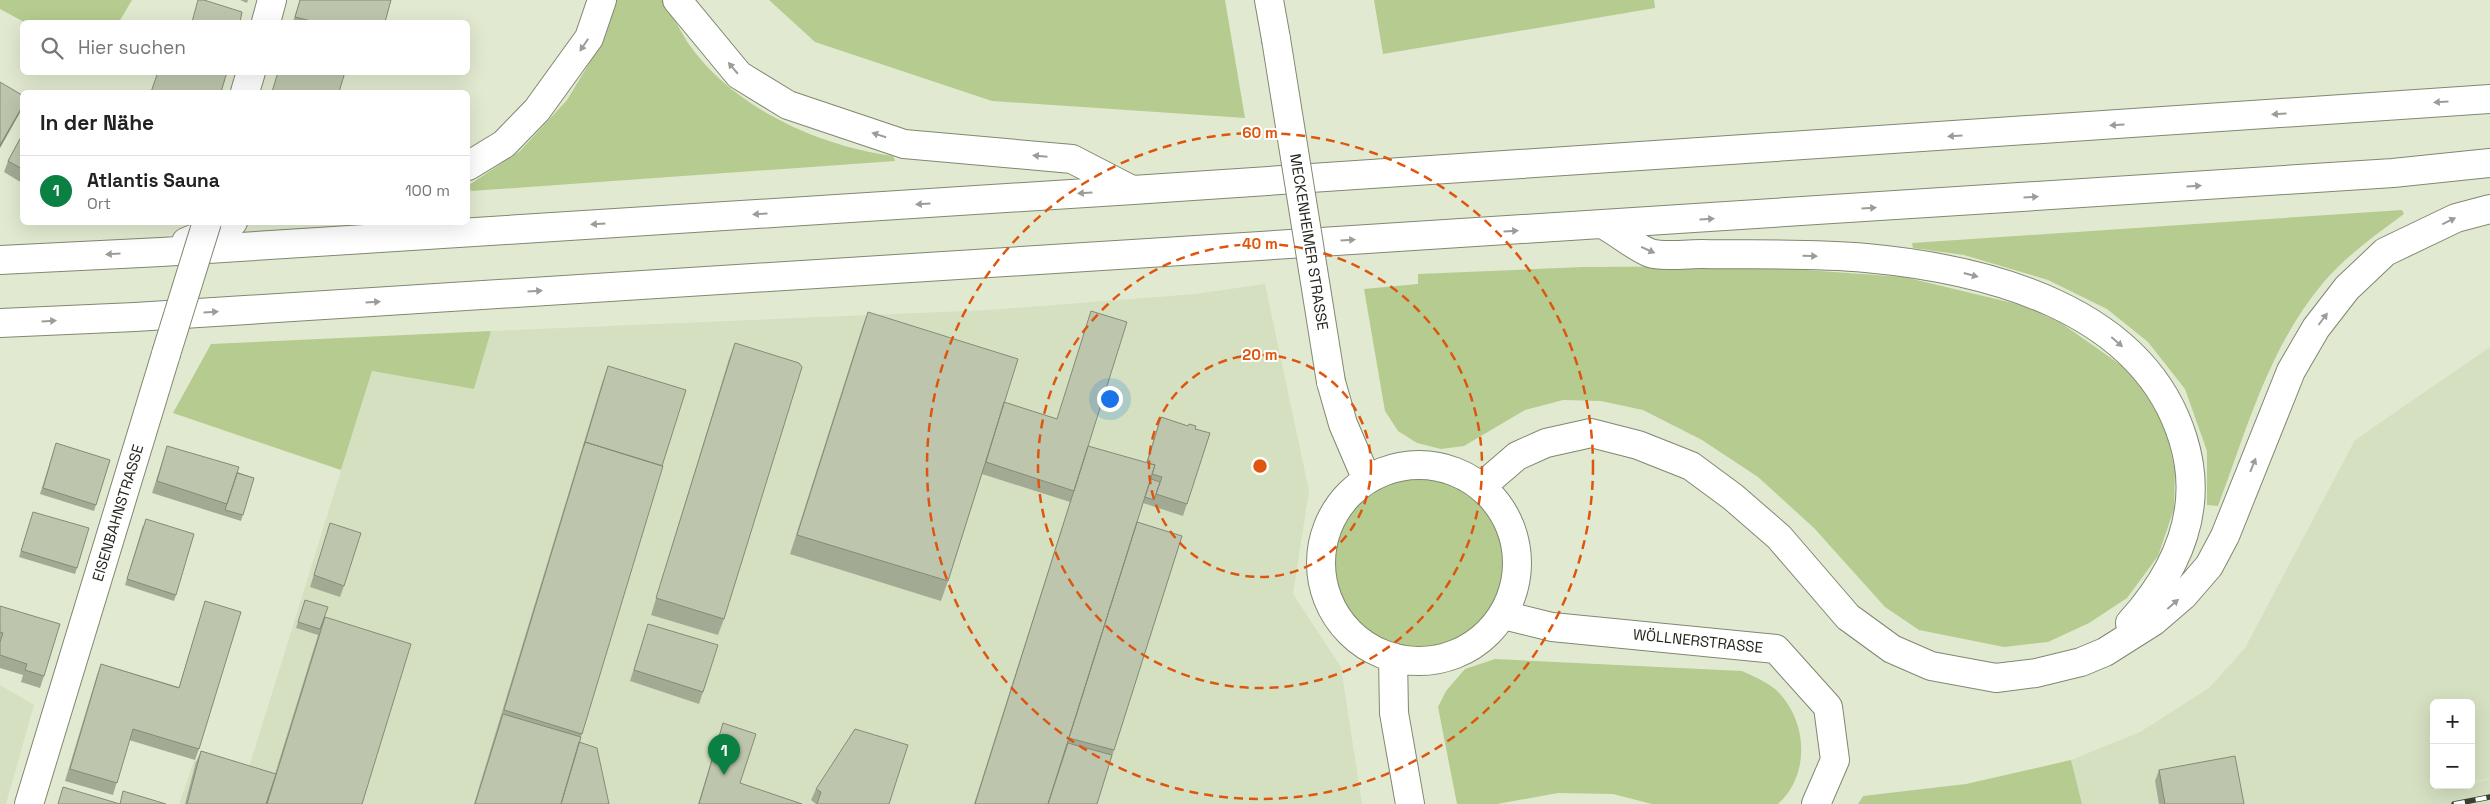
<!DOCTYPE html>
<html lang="de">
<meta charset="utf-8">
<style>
body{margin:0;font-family:"Space Grotesk",sans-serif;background:#f6f6f6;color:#222}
.controls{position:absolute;right:15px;bottom:15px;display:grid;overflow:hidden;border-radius:8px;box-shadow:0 5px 20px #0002}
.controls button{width:45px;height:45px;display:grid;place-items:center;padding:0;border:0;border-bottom:1px solid #e0e0e0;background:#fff;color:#222;font:25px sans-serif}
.you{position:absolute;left:1109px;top:398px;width:18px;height:18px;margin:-12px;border:4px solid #fff;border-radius:50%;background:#1a73e8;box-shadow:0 0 0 8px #1a73e833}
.badge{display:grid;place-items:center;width:32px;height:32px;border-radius:50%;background:#0b8043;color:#fff;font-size:16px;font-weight:700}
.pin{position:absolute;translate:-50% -41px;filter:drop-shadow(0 1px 2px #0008)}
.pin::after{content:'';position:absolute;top:26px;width:18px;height:15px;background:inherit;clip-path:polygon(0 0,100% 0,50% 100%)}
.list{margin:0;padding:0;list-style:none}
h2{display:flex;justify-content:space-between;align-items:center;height:65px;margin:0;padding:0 20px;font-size:21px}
h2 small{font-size:16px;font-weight:400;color:#767676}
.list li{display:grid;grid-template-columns:32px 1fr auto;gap:15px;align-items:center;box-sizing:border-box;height:70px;padding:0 20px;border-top:1px solid #e0e0e0}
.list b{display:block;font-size:19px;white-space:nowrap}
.list p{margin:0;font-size:16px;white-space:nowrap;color:#767676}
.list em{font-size:16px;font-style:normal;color:#767676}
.icon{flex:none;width:28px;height:28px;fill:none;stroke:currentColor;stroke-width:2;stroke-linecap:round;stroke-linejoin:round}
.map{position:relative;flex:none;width:2490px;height:804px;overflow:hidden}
.search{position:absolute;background:#fff;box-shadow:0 5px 20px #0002;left:20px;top:20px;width:450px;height:55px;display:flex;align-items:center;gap:12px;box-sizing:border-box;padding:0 18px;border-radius:8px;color:#767676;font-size:19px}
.panel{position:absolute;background:#fff;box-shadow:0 5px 20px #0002;left:20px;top:90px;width:450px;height:135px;border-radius:8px}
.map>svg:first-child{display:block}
.built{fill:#d4e0c0}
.green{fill:#b6cb8f}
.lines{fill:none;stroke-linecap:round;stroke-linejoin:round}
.minor-casing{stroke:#7f8870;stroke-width:30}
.tertiary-casing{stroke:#7f8870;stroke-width:30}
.trunk-casing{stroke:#7f8870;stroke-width:30}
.minor{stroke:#fff;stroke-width:28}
.tertiary{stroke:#fff;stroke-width:28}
.trunk{stroke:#fff;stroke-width:28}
.rail-casing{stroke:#3c4134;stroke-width:5.5}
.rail{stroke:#fff;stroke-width:4;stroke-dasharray:11;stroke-linecap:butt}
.minor-bridge-casing{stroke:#7f8870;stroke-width:30;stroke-linecap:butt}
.tertiary-bridge-casing{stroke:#7f8870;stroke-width:30;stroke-linecap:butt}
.minor-bridge{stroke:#fff;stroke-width:28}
.tertiary-bridge{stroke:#fff;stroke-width:28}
.wall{fill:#a3aa94}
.shaded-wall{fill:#848b78}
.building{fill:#bdc6ac;stroke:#848b78}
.oneway{fill:#9c9d99}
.ring{fill:none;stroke:#de560d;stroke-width:2.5;stroke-dasharray:9 6}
.labels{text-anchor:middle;stroke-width:4;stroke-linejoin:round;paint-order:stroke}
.street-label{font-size:15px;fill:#22261c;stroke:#fff}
.centre{fill:#de560d;stroke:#fff;stroke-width:2.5}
.ring-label{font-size:15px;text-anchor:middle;font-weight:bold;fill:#de560d;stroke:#fff;stroke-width:4;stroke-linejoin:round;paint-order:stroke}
</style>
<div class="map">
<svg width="2490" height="804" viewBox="0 0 2490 804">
<rect width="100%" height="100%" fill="#e1ead0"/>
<!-- built -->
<path class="built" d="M 1265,284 L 1309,491 L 1293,594 L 1341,667 L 1362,804 L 179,804 L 194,761 L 246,777 L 372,371 L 474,389 L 491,331 L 990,310 L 1195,294 Z
M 2490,347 L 2490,778 L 2471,782 L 2471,703 L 2434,703 L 2434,785 L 2453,785 L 2429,791 L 2471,785 L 2471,783 L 2490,779 L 2490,804 L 2082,804 L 2071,760 L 2140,732 L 2209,688 L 2245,648 L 2355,440 Z
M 0,685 L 34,705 L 6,804 L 0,804 Z"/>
<!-- green -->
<path class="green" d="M 0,0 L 132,0 L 119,22 L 24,22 L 0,9 Z
M 617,0 L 663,0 C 672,14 679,29 688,43 C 732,107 818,146 893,156 L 895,161 L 471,191 L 469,185 L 520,151 L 567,100 L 604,39 Z
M 769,0 L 1225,0 L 1245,118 L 992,101 L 815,42 Z
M 1374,0 L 1654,0 L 1655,8 L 1383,54 Z
M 2402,210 L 2404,214 C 2375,235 2346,256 2323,283 C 2269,347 2247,429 2218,506 L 2207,505 L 2207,451 L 2185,389 L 2148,342 L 2107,309 L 2048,280 L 1964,255 L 1913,248 L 1912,243 Z
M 1748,266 L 1904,277 L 2021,305 L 2061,323 L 2128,370 L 2153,402 L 2167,435 L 2175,471 L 2174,509 L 2158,556 L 2127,598 L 2089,623 L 2048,642 L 2004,647 L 1919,630 L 1885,607 L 1814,528 L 1758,477 L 1702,440 L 1643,410 L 1601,401 L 1563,400 L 1525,410 L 1464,446 L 1441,449 L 1417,443 L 1398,431 L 1385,411 L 1364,289 L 1418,284 L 1418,274 L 1583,267 Z
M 491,331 L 474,389 L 372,371 L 341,470 L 173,413 L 211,344 Z
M1321 563a98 98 0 1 1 196 0a98 98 0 1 1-196 0Z
M 1495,659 L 1742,671 C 1755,677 1772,684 1781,695 C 1808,726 1809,776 1778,804 L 1652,804 L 1613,794 L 1558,793 L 1497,804 L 1457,804 L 1438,707 L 1446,691 L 1465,669 Z
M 2071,760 L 2082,804 L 1858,804 L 1863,796 L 1966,784 Z"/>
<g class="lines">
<!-- minor casing -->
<g class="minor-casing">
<path id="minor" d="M 266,22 L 272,0
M 245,92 L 251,72
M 1503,615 L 1552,627 L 1776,649 L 1828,707 L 1835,760 L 1816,804
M 29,804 L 166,354"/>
</g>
<!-- tertiary casing -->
<g class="tertiary-casing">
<path id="tertiary" d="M 1269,0 L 1276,39
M 1331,382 L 1343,424 L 1367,480
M1321 563a98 98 0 1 1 196 0a98 98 0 1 1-196 0Z
M 1393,657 L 1394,713 L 1410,804"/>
</g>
<!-- trunk casing -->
<g class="trunk-casing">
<path id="trunk" d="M 677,0 L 739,75 L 788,105 L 904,144 L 1072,159 L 1132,190
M 468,166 L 504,144 L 537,110 L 589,38 L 602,0
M 1606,226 C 1620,234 1635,247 1650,253 C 1662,257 1689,254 1702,254 C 1755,255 1813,253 1866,258 C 1987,269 2143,308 2183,439 C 2205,509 2177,571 2130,623
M 186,242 L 233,222
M 0,260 L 161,252 L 1133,190 L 2490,99
M 0,323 L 135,317 C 888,269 1640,223 2393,173 L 2490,163
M 1481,487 L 1517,456 L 1546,443 L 1591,433 L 1638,445 L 1691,466 L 1733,497 L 1779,537 L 1848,617 L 1892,649 L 1931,666 L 1996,678 L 2036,673 L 2081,662 L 2105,652 L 2154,621 L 2183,596 L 2209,566 L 2225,536 L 2291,371 L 2316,328 L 2347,288 L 2385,252 L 2456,218 L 2490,209"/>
</g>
<!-- minor -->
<use href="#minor" class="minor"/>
<!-- tertiary -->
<use href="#tertiary" class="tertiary"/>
<!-- trunk -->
<use href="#trunk" class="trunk"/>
<!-- rail casing -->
<g class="rail-casing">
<path id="rail" d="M 2454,804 L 2490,797"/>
</g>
<!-- rail -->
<use href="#rail" class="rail"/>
<!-- minor-bridge casing -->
<g class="minor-bridge-casing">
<path id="minor-bridge" d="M 166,354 L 207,222"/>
</g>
<!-- tertiary-bridge casing -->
<g class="tertiary-bridge-casing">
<path id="tertiary-bridge" d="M 1276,39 L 1331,382"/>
</g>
<!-- minor-bridge -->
<use href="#minor-bridge" class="minor-bridge"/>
<!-- tertiary-bridge -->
<use href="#tertiary-bridge" class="tertiary-bridge"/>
</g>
<!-- wall -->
<path class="wall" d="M 240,0 L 248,0 L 247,3 Z
M 300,0 L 391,0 L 385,22 L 293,22 Z
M 22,135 L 22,183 L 4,172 L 8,161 Z
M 1091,311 L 1085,454 L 1146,463 L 1161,417 L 1195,429 L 1187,504 L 1183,516 L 1143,503 L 1137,522 L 1182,536 L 1097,804 L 974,804 L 1070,502 L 982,474 L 948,581 L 941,601 L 790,554 L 861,331 L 868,312 L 1004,402 L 1057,419 Z
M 735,343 L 724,619 L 718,635 L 651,615 L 729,359 Z
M 608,366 L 582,734 L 579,742 L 609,804 L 474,804 L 602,383 Z
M 167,446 L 254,478 L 241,521 L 152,493 Z
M 54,449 L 110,460 L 94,511 L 40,494 Z
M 33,512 L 77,568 L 75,574 L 19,557 Z
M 330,523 L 344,586 L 340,597 L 310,587 Z
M 143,525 L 176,595 L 174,601 L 125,585 Z
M 305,600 L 325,617 L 362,804 L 185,804 L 196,762 L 201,751 L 275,774 L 318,635 L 296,628 Z
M 205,601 L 199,749 L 195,760 L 129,740 L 113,795 L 65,781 L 97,675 L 101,664 L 179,687 Z
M 0,606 L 44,676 L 40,688 L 21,682 L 23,675 L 0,668 Z
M 648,624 L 703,692 L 699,704 L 630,681 Z
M 723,723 L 740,783 L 802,804 L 698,804 L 718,739 Z
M 2159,770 L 2244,804 L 2159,804 L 2155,781 Z
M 816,789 L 889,804 L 816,804 L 811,800 Z"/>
<!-- shaded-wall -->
<path class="shaded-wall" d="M 22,107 L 22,109 L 0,148 L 0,145 Z"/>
<!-- building -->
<path class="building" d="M 198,0 L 204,0 L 242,12 L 240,22 L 192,22 Z
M 300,0 L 391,0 L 385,22 L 315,22 L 295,17 Z
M 158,72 L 227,72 L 221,92 L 151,92 Z
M 278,72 L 345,72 L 339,92 L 272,92 Z
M 0,82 L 22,95 L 22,107 L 0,145 Z
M 22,135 L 22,169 L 8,161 Z
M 1091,311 L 1127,322 L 1074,491 L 986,462 L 1004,402 L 1057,419 Z
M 868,312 L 1018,359 L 948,581 L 797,535 Z
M 735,343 L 799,363 L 802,367 L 724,619 L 656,598 Z
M 608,366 L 686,390 L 662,466 L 585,442 L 584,446 Z
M 1161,417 L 1188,426 L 1189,424 L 1196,426 L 1195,429 L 1210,433 L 1187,504 L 1156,494 L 1162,477 L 1152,474 L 1155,465 L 1147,463 Z
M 585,442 L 663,466 L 582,734 L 504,710 Z
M 56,443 L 110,460 L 96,505 L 43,488 Z
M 167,446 L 239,467 L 227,504 L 157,481 Z
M 1088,446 L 1155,465 L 1048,804 L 975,804 Z
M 237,473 L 254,478 L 243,515 L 225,510 Z
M 1151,479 L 1160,482 L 1154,500 L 1145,497 Z
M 33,512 L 89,528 L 77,568 L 21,551 Z
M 146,519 L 194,534 L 176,595 L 127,579 Z
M 1137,522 L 1182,536 L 1114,750 L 1069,738 Z
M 330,523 L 361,533 L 344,586 L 314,575 Z
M 305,600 L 328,607 L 320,629 L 298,622 Z
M 205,601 L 241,612 L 199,749 L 133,729 L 117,783 L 70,769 L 101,664 L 179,688 Z
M 0,606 L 60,624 L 44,676 L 25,670 L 27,664 L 0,655 L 0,642 L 3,633 L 0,632 Z
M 325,617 L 411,644 L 362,804 L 267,804 Z
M 648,624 L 718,645 L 703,692 L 634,670 Z
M 503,714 L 581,737 L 561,804 L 475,804 Z
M 723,723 L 756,734 L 740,783 L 802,804 L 699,804 Z
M 855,729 L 908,745 L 889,804 L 817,804 L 821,792 L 816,789 Z
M 579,742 L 597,748 L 609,804 L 561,804 Z
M 1068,743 L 1112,755 L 1097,804 L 1048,804 Z
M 201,751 L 276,774 L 266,804 L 187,804 Z
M 2235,756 L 2244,804 L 2165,804 L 2159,770 Z
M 63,787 L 120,804 L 58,804 Z
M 123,791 L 166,804 L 120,804 Z"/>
<!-- one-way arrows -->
<defs><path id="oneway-solid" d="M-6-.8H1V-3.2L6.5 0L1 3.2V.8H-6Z" transform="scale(1.25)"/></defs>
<g class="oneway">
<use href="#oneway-solid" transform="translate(584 45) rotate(124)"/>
<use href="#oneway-solid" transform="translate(733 68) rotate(-130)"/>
<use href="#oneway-solid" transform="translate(2441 102) rotate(176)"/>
<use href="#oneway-solid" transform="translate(2279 114) rotate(176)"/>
<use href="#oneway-solid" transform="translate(2117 125) rotate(176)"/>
<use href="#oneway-solid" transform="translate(879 135) rotate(-162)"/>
<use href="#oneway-solid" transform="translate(1955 136) rotate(176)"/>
<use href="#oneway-solid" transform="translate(1040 156) rotate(-175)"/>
<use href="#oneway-solid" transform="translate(2194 186) rotate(-4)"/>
<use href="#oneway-solid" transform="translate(1085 193) rotate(176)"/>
<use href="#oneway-solid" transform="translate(2031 197) rotate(-4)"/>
<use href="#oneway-solid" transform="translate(923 204) rotate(176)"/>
<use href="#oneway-solid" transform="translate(1869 208) rotate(-4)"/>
<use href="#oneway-solid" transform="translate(760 214) rotate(176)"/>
<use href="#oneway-solid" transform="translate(1707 219) rotate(-4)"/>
<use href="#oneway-solid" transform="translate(2449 221) rotate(-26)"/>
<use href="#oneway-solid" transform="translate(598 224) rotate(176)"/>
<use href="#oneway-solid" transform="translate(1511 231) rotate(-3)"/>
<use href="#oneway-solid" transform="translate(1348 240) rotate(-3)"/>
<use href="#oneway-solid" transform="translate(1648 250) rotate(24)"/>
<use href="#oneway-solid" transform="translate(113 254) rotate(177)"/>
<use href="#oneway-solid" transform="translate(1810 256) rotate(1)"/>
<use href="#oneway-solid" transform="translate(1971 275) rotate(15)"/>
<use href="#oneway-solid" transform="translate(535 291) rotate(-4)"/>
<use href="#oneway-solid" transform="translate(373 302) rotate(-4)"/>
<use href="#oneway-solid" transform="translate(211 312) rotate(-4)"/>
<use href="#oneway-solid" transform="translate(2323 319) rotate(-53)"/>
<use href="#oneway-solid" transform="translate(49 321) rotate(-3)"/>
<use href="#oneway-solid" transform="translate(2117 342) rotate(41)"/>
<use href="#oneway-solid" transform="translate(2253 465) rotate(-68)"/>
<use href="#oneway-solid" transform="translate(2173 604) rotate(-41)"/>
</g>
<!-- distance rings -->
<g class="ring">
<circle cx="1260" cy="466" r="111"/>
<circle cx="1260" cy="466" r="222"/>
<circle cx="1260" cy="466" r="333"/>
</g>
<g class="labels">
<!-- street labels -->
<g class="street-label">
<text transform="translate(1309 242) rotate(81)" y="5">MECKENHEIMER STRASSE</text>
<text transform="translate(118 513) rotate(-73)" y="5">EISENBAHNSTRASSE</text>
<text transform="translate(1698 641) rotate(6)" y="5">WÖLLNERSTRASSE</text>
</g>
</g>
<circle cx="1260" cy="466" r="8" class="centre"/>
<g class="ring-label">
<text x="1260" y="138">60 m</text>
<text x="1260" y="249">40 m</text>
<text x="1260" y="360">20 m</text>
</g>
</svg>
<div class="controls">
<button>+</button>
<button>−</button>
</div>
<div class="you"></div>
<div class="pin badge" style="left:724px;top:775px">1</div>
<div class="search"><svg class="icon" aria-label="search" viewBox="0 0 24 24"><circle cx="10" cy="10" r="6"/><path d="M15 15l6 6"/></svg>Hier suchen</div>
<section class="panel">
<h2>In der Nähe<small></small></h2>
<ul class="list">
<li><span class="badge">1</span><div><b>Atlantis Sauna</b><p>Ort</p></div><em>100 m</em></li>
</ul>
</section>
</div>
